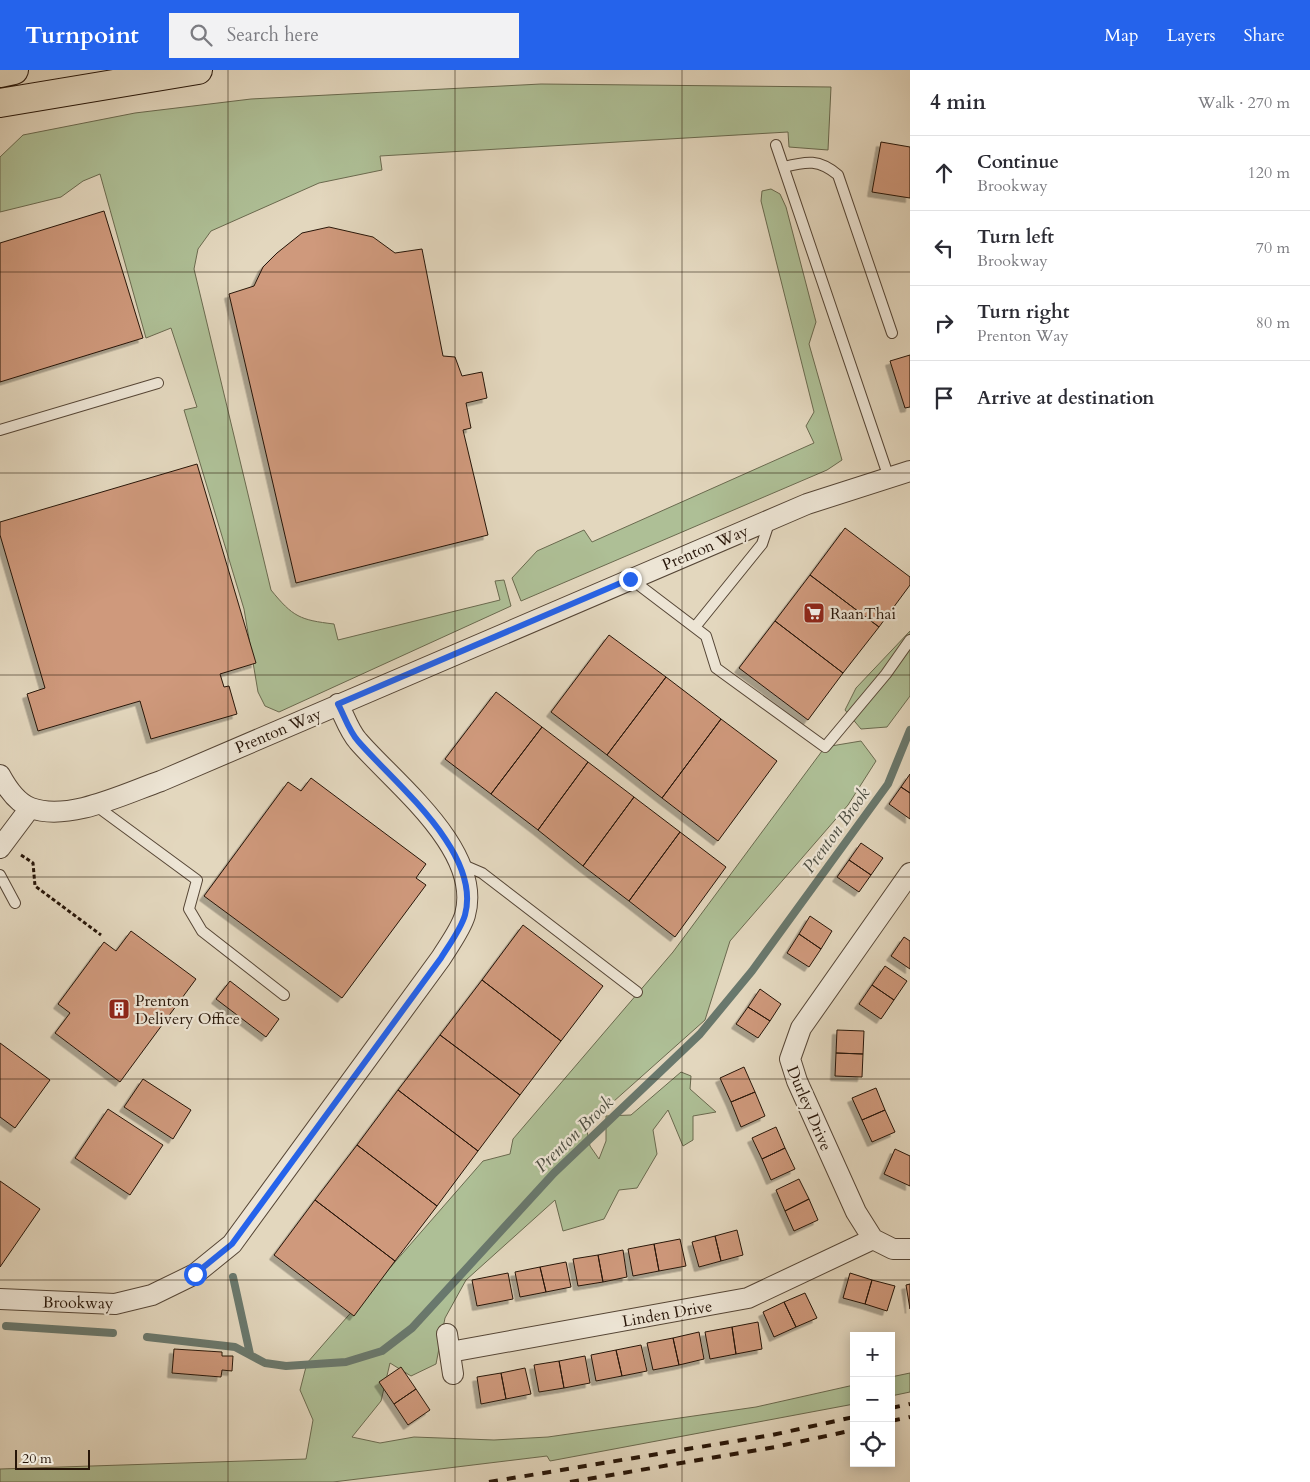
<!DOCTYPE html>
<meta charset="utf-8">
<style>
body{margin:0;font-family:Cardo,serif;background:#f2f2f3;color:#2b2b33}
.controls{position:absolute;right:15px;bottom:15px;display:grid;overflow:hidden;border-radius:0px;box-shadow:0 2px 12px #0003}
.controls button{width:45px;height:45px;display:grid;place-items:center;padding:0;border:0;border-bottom:1px solid #e1e1e2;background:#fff;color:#2b2b33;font:25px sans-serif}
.scale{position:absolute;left:15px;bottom:12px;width:75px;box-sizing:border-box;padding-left:5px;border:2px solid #271508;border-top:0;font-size:14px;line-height:18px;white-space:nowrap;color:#271508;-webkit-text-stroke:4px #ede5d5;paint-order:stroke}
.stop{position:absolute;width:15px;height:15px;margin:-11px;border:4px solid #2563eb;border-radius:50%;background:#fff}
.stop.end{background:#2563eb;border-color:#fff;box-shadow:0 1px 5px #0008}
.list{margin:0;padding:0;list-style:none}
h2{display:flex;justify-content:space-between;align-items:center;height:65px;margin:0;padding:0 20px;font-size:21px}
h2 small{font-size:16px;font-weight:400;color:#7c7c81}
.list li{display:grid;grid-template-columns:32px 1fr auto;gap:15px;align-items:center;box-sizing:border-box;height:75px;padding:0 20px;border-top:1px solid #e1e1e2}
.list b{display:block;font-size:19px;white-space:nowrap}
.list p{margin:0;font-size:16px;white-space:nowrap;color:#7c7c81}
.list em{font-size:16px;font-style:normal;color:#7c7c81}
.icon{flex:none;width:28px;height:28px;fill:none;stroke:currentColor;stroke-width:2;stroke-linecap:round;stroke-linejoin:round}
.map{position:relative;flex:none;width:910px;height:1412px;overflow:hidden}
header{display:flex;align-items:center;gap:30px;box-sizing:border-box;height:70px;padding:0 25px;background:#2563eb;color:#fff}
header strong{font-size:24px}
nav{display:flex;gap:28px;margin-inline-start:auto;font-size:18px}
.search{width:350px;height:45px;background:#f2f2f3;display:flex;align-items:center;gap:12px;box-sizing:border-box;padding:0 18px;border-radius:0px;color:#7c7c81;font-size:19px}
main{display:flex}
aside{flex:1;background:#fff}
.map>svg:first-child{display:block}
.green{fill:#aebf96;stroke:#6a6a4f}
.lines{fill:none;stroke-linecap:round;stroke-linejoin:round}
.stream{stroke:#69786d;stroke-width:8}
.building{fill:#cf997b;stroke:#271508;filter:url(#shadow)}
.lane-casing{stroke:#564636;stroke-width:12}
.street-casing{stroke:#564636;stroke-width:22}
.highway-casing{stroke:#271508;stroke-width:30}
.path{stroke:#271508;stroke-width:3;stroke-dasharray:4 2.5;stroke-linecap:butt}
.lane{stroke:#ede5d5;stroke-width:10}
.street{stroke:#ede5d5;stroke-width:20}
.highway{stroke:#e3d7be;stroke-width:28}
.rail{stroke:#271508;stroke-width:4;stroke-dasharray:9 9;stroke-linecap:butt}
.route{stroke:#2563eb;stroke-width:6}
.grid{fill:none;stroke:#271508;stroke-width:1;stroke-opacity:0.55}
.labels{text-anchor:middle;stroke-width:4.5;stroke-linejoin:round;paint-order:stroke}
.street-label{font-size:16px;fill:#271508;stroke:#ede5d5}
.poi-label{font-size:16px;fill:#271508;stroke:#ede5d5;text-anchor:start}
.water-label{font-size:18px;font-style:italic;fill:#4e4f43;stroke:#ede5d5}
</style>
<header>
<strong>Turnpoint</strong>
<div class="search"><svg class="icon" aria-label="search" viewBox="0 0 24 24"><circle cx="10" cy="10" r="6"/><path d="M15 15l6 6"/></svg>Search here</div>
<nav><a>Map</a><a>Layers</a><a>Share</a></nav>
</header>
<main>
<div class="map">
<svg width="910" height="1412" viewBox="0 0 910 1412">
<defs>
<filter id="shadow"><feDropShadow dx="-4.5" dy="4.5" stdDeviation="0" flood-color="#0004"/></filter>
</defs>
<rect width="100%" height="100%" fill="#e3d7be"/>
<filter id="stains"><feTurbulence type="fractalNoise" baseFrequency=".004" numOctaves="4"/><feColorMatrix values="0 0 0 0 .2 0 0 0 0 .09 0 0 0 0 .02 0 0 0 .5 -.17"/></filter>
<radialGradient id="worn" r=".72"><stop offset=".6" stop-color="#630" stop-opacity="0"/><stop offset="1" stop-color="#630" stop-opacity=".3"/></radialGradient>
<!-- green -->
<path class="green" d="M 541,14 L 831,17 L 828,80 L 789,77 L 788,62 L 380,86 L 382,100 L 319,113 L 211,161 L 198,179 L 194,199 L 271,520 C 293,547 300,550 334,554 L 338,570 L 500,530 L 495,511 L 504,510 L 511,536 L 279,642 L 265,636 L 258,622 L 244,539 L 184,340 L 197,337 L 171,258 L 146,268 L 100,104 L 83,111 L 61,127 L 0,142 L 0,87 L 23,65 L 135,43 L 251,29 Z
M 771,119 L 780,124 L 786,137 L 816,252 L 809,274 L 842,390 L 827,400 L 521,531 L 512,508 L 537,481 L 584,460 L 592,472 L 814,373 L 806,356 L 814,342 L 761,131 L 762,121 Z
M 910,561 L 910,626 L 887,657 L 861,659 L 845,640 L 856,618 Z
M 861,671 L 876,691 L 848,735 L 730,871 L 705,950 L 586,1056 L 590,1076 L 599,1089 L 606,1071 L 606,1046 L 631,1045 L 681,1002 L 691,1006 L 690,1019 L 716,1042 L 693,1046 L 693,1070 L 683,1076 L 668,1040 L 653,1060 L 657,1084 L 637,1118 L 619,1120 L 604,1149 L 563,1161 L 555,1130 L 466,1210 L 445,1248 L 436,1294 L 411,1306 L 390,1293 L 381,1331 L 352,1367 L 380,1373 L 414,1367 L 494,1370 L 548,1367 L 756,1337 L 854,1315 L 854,1334 L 550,1391 L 547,1386 L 333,1412 L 0,1412 L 0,1399 L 306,1389 L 313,1350 L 300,1320 L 307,1293 L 483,1091 L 510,1084 L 513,1069 L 673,882 L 825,677 Z
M 910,1303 L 910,1322 L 891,1326 L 891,1307 Z"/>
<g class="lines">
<!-- stream -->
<path class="stream" d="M 233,1207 L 250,1284
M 6,1256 L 113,1263
M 147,1267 L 235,1277 L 265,1293 L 286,1296 L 346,1292 L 382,1281 L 412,1258 L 554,1103 L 700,964 L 752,901 L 888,714 L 910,660"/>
</g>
<!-- building -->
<path class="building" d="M 881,72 L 910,77 L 910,128 L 872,122 Z
M 104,141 L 143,268 L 0,312 L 0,173 Z
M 329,157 L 373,167 L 395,183 L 422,179 L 443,286 L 455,287 L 462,306 L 482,302 L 487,328 L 466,333 L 471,358 L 463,360 L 488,465 L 296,513 L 229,224 L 254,216 L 263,197 L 277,183 L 302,163 Z
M 910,285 L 910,337 L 905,338 L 890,291 Z
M 197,394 L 256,593 L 220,604 L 224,617 L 229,616 L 237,644 L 151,669 L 140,631 L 38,661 L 27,624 L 45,618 L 0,465 L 0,452 Z
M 845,458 L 910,507 L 910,515 L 879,557 L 810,505 Z
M 810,505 L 879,557 L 843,603 L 775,551 Z
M 775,551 L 843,603 L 808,650 L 739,598 Z
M 609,565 L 666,607 L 607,685 L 551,642 Z
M 666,607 L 721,649 L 662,728 L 607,685 Z
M 496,622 L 542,657 L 491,724 L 445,689 Z
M 721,649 L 777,691 L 718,771 L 662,728 Z
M 542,657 L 588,692 L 538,760 L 491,724 Z
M 588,692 L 634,727 L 583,796 L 538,760 Z
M 910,704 L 910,723 L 901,717 Z
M 311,708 L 426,794 L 416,808 L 426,815 L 342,928 L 204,826 L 288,712 L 301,721 Z
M 901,717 L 910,723 L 910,749 L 889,734 Z
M 634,727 L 680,762 L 629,831 L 583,796 Z
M 680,762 L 726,797 L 675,867 L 629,831 Z
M 861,773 L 883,788 L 871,805 L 849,790 Z
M 849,790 L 871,805 L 859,822 L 837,807 Z
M 810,846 L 832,861 L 821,879 L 799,864 Z
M 523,855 L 603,916 L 561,971 L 482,910 Z
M 131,861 L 196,909 L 120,1012 L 55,963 L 70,943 L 58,934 L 104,872 L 116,881 Z
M 799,864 L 821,879 L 809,897 L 787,883 Z
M 904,867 L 910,871 L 910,899 L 891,886 Z
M 885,896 L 907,911 L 894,930 L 872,915 Z
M 482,910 L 561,971 L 520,1025 L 440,965 Z
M 230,911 L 279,949 L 266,967 L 216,929 Z
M 872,915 L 894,930 L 881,949 L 859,934 Z
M 760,919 L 781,934 L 770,951 L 748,937 Z
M 748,937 L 770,951 L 758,968 L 736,954 Z
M 837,960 L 864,961 L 863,984 L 836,983 Z
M 440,965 L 520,1025 L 478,1081 L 398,1020 Z
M 0,973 L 50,1010 L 15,1058 L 0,1047 Z
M 836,983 L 863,984 L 862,1007 L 835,1006 Z
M 744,997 L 755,1022 L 731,1032 L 720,1008 Z
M 143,1009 L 191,1040 L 173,1069 L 124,1037 Z
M 876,1018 L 885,1040 L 862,1050 L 852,1028 Z
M 398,1020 L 478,1081 L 437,1136 L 357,1075 Z
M 755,1022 L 765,1046 L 741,1057 L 731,1032 Z
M 108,1039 L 163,1075 L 130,1125 L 75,1088 Z
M 885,1040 L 895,1062 L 872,1072 L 862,1050 Z
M 776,1057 L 785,1078 L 762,1089 L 752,1068 Z
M 357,1075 L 437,1136 L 395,1191 L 315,1130 Z
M 785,1078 L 795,1099 L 771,1110 L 762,1089 Z
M 895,1079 L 910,1086 L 910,1116 L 884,1104 Z
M 799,1109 L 809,1129 L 785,1141 L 776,1120 Z
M 0,1111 L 40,1139 L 0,1197 Z
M 809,1129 L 818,1150 L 794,1161 L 785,1141 Z
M 315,1130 L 395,1191 L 354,1246 L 274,1185 Z
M 737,1160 L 743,1185 L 721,1191 L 715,1166 Z
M 715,1166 L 721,1191 L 699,1197 L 692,1172 Z
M 680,1169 L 686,1196 L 659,1201 L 654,1174 Z
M 654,1174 L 659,1201 L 633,1206 L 628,1179 Z
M 623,1180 L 627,1207 L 603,1212 L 598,1185 Z
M 598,1185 L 603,1212 L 578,1216 L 573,1189 Z
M 566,1192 L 571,1217 L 546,1222 L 540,1197 Z
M 540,1197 L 546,1222 L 520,1227 L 515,1202 Z
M 508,1203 L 513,1229 L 477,1236 L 472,1210 Z
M 850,1203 L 872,1210 L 865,1234 L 843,1228 Z
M 872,1210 L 895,1216 L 887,1241 L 865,1234 Z
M 910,1214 L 910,1239 L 906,1215 Z
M 805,1223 L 817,1248 L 796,1257 L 784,1232 Z
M 784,1232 L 796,1257 L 774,1267 L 763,1242 Z
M 758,1252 L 762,1279 L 736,1284 L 732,1257 Z
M 732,1257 L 736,1284 L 710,1289 L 705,1262 Z
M 699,1262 L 704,1289 L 679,1295 L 673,1268 Z
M 673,1268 L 679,1295 L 653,1300 L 647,1273 Z
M 641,1275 L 647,1301 L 622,1306 L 616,1280 Z
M 174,1279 L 222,1282 L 222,1286 L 233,1286 L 232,1301 L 222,1300 L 221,1307 L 172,1303 Z
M 616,1280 L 622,1306 L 596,1311 L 591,1285 Z
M 585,1286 L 590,1313 L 564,1318 L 559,1291 Z
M 559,1291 L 564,1318 L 539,1322 L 534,1295 Z
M 401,1297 L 416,1319 L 394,1334 L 379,1312 Z
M 525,1298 L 531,1324 L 506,1329 L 501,1303 Z
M 501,1303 L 506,1329 L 481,1334 L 477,1307 Z
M 416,1319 L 430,1340 L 408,1355 L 394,1334 Z"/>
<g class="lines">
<!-- lane casing -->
<g class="lane-casing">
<path id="lane" d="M 776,75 L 889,408
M 784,97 C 807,91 819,89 838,105 L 892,263
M 0,360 L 158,313
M 631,509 L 706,566 L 716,598 L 825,677 L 886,604 L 910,570
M 695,557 L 762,474 L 770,450
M 95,735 L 197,810 L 189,839 L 202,861 L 284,925
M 461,794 L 482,803 L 637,922
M 0,805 L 15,833"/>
</g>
<!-- street casing -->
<g class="street-casing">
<path id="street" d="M 0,705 C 7,718 17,733 31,738 C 69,752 126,723 161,711 L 807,434 L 910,401
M 0,778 L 30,738
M 910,803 L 801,958 L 790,989 L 797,1011 L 856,1142 L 873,1169 L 893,1179 L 910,1179
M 0,1229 L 115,1234 L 152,1225 L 195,1204 L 232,1174 L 441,888 C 449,875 461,859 465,845 C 483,780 394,713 358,671 C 349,661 344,645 338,634
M 447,1264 L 453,1304
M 450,1282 L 748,1228 L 873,1169"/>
</g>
<!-- highway casing -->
<g class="highway-casing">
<path id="highway" d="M 0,3 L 14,0
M 0,33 L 198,0"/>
</g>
<!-- path -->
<path class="path" d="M 21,785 L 33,793 L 35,816 L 101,865"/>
<!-- lane -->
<use href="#lane" class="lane"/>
<!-- street -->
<use href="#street" class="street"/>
<!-- highway -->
<use href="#highway" class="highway"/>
<!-- rail -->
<path class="rail" d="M 891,1338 L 910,1334
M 891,1351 L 910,1347
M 489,1412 L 772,1365 L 854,1347
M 570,1412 L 775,1377 L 854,1360"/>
</g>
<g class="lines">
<!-- route -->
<path class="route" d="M 195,1204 L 232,1174 L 441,888 C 449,875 461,859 465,845 C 482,782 394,713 358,671 C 349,661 344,645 338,634 L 630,509"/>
</g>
<!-- grid -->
<path class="grid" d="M 228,0 L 228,1412M 455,0 L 455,1412M 682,0 L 682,1412M 0,202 L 910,202M 0,403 L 910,403M 0,605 L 910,605M 0,807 L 910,807M 0,1009 L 910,1009M 0,1210 L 910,1210"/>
<!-- icons -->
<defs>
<g id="supermarket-square" transform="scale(1.125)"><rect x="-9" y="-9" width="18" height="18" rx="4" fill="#8f2418" stroke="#ede5d5"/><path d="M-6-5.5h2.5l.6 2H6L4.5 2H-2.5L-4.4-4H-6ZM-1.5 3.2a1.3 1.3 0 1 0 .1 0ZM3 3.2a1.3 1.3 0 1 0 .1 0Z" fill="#fff"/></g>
<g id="building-square" transform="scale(1.125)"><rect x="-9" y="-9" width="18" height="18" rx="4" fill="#8f2418" stroke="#ede5d5"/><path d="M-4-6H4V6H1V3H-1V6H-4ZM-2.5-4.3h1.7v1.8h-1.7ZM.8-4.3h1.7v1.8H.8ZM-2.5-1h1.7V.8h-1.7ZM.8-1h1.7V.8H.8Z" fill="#fff"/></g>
</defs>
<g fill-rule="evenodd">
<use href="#supermarket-square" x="814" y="543"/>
<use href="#building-square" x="119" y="939"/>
</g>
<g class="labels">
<!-- street labels -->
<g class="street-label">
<text transform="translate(705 477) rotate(-23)" y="6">Prenton Way</text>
<text transform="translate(278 660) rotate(-23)" y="6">Prenton Way</text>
<text transform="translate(810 1038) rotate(67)" y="6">Durley Drive</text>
<text transform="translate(78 1232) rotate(1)" y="6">Brookway</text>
<text transform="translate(667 1243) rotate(-10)" y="6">Linden Drive</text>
</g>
<!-- poi labels -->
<g class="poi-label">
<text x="830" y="549">RaanThai</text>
<text x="135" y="936">Prenton<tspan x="135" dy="18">Delivery Office</tspan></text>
</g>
<!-- water labels -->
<g class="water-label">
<text transform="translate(836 760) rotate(-54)" y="6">Prenton Brook</text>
<text transform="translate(574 1064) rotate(-44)" y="6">Prenton Brook</text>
</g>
</g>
<rect width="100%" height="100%" filter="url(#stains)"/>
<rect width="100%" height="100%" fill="url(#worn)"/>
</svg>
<div class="controls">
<button>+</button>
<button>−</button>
<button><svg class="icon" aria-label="locate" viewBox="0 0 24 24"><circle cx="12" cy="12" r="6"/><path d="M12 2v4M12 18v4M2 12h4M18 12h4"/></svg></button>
</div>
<div class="scale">20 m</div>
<div class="stop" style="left:195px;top:1204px"></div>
<div class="stop end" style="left:630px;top:509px"></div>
</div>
<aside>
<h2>4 min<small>Walk · 270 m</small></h2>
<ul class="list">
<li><svg class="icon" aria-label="ahead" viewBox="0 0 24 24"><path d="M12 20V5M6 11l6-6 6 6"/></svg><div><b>Continue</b><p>Brookway</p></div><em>120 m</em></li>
<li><svg class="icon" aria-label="left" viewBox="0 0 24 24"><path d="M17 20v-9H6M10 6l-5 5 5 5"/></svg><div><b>Turn left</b><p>Brookway</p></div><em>70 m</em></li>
<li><svg class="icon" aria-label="right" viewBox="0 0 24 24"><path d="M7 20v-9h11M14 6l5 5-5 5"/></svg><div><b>Turn right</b><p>Prenton Way</p></div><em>80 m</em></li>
<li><svg class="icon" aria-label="arrive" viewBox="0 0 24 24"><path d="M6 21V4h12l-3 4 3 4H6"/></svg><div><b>Arrive at destination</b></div></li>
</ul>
</aside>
</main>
